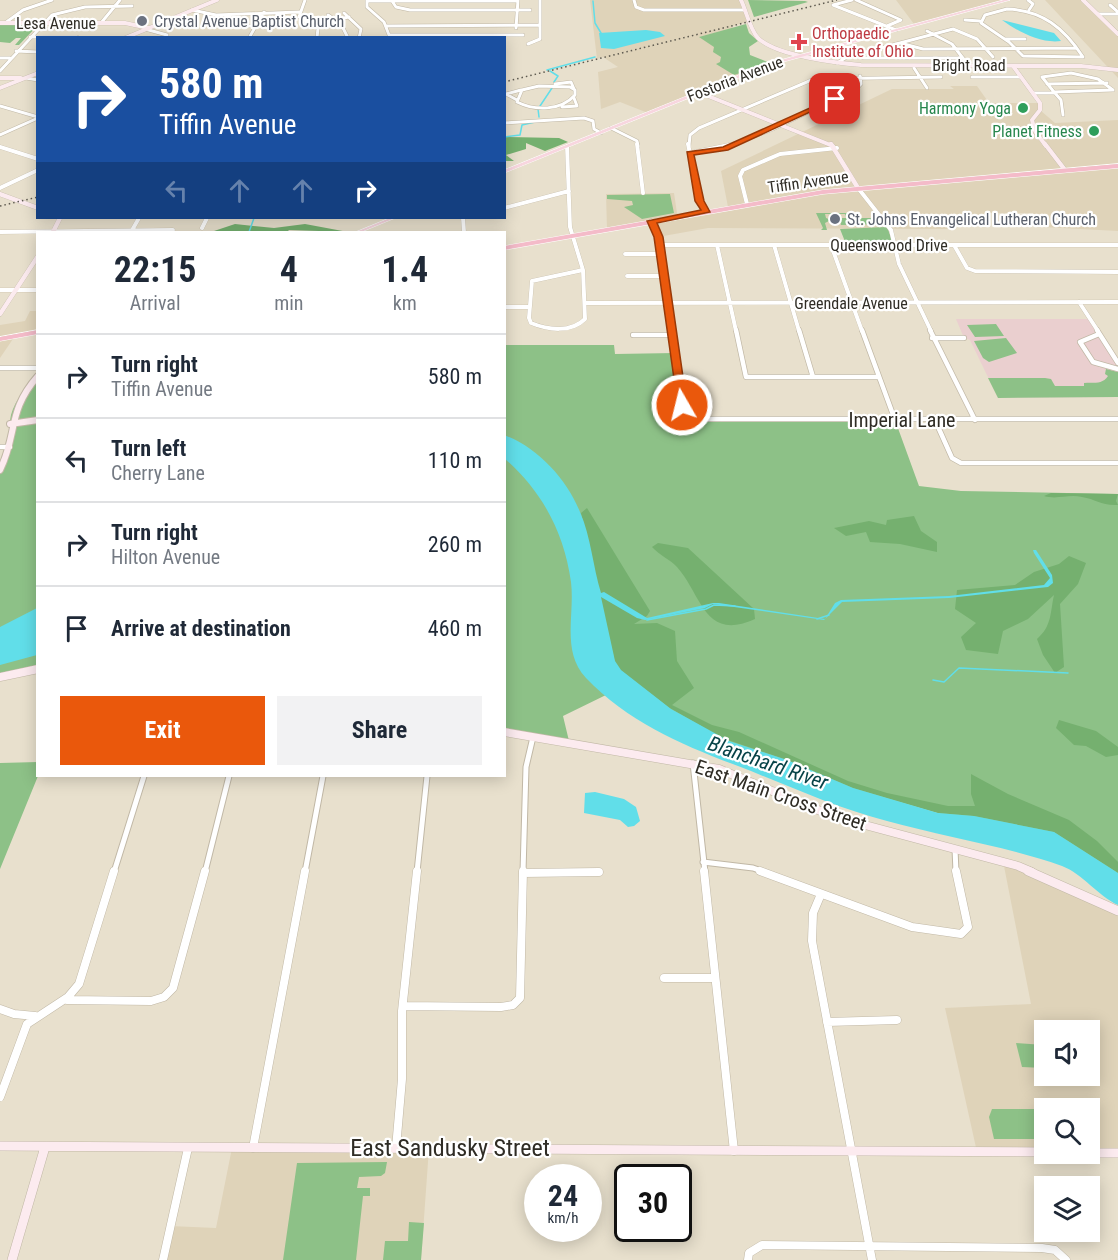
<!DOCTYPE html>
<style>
:root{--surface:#fff;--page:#f2f2f3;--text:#1f2937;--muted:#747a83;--line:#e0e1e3;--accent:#ea580c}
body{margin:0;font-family:"Roboto Condensed",sans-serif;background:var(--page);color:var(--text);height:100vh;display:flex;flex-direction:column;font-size:22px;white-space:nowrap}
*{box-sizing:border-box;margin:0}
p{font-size:20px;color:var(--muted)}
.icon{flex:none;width:33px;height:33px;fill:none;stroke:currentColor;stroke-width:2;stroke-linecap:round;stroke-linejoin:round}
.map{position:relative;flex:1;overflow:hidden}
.side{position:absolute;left:36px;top:231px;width:470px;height:546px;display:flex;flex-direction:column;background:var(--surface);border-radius:0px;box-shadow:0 3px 15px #0003}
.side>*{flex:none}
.guide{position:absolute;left:36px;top:36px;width:470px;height:183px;border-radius:0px;box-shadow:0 3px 15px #0003;background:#1a4fa0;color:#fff;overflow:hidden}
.tools{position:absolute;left:1034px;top:1020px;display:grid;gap:12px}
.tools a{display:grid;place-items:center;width:66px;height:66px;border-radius:0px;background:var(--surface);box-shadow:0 3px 15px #0003;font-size:30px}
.speed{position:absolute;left:524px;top:1164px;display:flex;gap:12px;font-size:30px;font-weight:700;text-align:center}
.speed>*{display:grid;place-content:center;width:78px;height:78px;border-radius:50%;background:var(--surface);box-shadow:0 3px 15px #0003;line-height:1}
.speed small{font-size:15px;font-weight:400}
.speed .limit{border:3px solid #111;border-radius:9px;background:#fff;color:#111}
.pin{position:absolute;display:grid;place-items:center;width:51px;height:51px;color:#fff;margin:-26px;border-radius:12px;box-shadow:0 3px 9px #0006}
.me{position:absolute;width:66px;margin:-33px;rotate:352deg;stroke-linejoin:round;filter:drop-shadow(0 0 4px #0008)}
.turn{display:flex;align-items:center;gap:21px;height:126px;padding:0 24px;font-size:27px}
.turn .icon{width:78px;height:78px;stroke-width:2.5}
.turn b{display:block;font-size:42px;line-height:51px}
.lanes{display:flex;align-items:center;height:57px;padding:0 24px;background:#0003;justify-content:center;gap:30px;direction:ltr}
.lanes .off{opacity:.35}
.eta{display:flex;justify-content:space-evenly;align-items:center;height:102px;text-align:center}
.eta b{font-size:36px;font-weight:700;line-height:42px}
.button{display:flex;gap:12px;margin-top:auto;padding:12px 24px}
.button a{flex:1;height:69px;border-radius:0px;background:var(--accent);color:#fff;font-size:24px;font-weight:700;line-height:69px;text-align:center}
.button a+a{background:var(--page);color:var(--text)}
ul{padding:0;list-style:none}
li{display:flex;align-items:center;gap:18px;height:84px;padding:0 24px;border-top:2px solid var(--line)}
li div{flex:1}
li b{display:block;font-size:22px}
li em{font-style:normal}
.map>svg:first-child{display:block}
</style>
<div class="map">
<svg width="1118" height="1260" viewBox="0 0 1118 1260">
<rect width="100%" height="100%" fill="#e8e0cd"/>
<path fill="#dfd3b9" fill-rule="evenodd" d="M590 0H741L750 21 732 26 745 69 751 71 648 113 620 102 601 109 598 72 618 67 603 57 597 59Z
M896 0H1006L914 24Z
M1045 0H1083L1118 34V78Z
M950 86H977L989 103H1040V110L1055 123 1118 120V231L1042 227 1033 213H984L986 221 952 222 954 229 708 228 658 237 657 229 651 221 607 229 606 194 674 193 677 213 681 216 728 207 721 171 892 89H954Z
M30 311H37V332L15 336 0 358V325L25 321Z
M1003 861 1118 911V1153H1089V1108H1044V1152H977L945 1008 1031 1004ZM1044 1030H1089V1076H1044Z
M232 1148H429L421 1260H163L170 1226 216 1228Z"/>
<path fill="#eacfcf" d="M956 319H1090L1118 363V397L998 398 970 340 964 338Z"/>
<path fill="#8dc187" d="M748 0 805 1 808 2 754 17Z
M0 24H39L19 45H15L21 38H16L10 43 0 42Z
M746 24 749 33 758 41 749 47 750 55 770 63 734 75 716 64 720 62 721 57 713 52 714 47 699 37Z
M670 194 674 213 642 219 624 207 633 205 632 201 607 199V195Z
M816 213H849L852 218H879L883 224 841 225 839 218H846L845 214H825L826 218 831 220 825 223 827 230H821L823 228Z
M887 227 893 242 891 243 846 244 840 229Z
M996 324 1004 336 975 337 967 325Z
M1006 338 1017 353 989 362 983 358 974 341Z
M504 345H614L615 354 675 353 684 417 895 420 919 486 961 491 1118 494V886L1053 846 727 753 608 694 563 716 569 741 504 730Z
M1106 369 1118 372V397L998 398 988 378H1045L1051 379 1055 386H1084V383C1094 382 1102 385 1108 376L1105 374Z
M37 376V666L0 674V470C11 452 7 435 11 415 15 400 27 386 37 376Z
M38 762V776L0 869V763Z
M1016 1043 1044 1045V1068L1022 1067Z
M992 1109H1044V1139H994L989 1117Z
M387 1162 385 1173 381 1176 359 1177 357 1188H370V1196H363L356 1260H283L297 1163Z
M409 1222 424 1223 421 1260H383L385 1241H408Z"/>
<path fill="#75b06f" d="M504 137 559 138 568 142 545 151 526 143V149L506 155 514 161H504Z
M235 224 274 228 305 224 348 232 289 230 287 232H211Z
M1051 493 1118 494 1116 501 1118 505C1101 506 1096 499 1082 497 1068 494 1057 500 1044 496Z
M587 508 650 611 647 616 634 624 657 623 675 631 677 661 694 688 672 705 712 725 739 732 848 781 887 793 948 806H975L971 794V774L1008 794 1069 820 1097 841 1118 862V873L1054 832 974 816 938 813 853 788 787 760 722 738 668 707 616 667 581 513Z
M914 516 921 531 937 542V552L900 544 870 542 866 532 846 536 834 528 869 521 886 525 887 520Z
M658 543 688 548 754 609 755 619C704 642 702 595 677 567 671 560 659 555 652 547Z
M1069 556 1086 563 1078 584 1060 604 1064 667 1055 673 1043 655 1037 639C1052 626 1050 613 1054 595L1028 619 1003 631 998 654 966 650 961 637 976 623 955 609 957 590 1015 585 1034 572 1059 564Z
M1059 720 1096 731 1118 747V755L1106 757 1086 746 1074 745 1056 728Z"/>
<path fill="#61dee9" d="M1002 20 1054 33 1061 41C1041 44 1017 31 1002 20Z
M646 30 660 32 665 36 614 49 601 48 599 33Z
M504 435C537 447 567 479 580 512 591 537 593 567 601 593L604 592 647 618 713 603H719L825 619 835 603 841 600 949 596 1044 585 1050 578 1034 553 1033 550H1036L1052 575 1053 583 1048 587 949 598 842 602 824 620 713 604 705 608 645 620 637 618 601 597 615 661 621 670 671 709 729 741 787 760 853 788 938 813 974 816 1054 832 1118 873V905C1098 896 1083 874 1062 866 1005 846 945 837 887 821 836 808 787 785 738 766 682 745 628 722 586 678 561 651 575 615 571 582 564 532 542 491 504 458Z
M37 608V655L0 665V627Z
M595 792 624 799 636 807 640 821 634 826 628 827 620 820 584 813 585 793Z"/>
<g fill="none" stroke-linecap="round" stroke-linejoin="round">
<path stroke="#61dee9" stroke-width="1.5" d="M593 1 595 23 601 33
M547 70 595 57
M550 71 558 76 554 82
M540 106 552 88
M538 109 539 117
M504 137 520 135 522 125 535 122
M249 232 254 218
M817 619 829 615
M647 620 706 609 714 605 735 606
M933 680 944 682 959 668 1068 673"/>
<defs>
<path id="street-far4" d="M305 0 299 17 318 28 317 38
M367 0V7L384 22 389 35H523
M634 0 636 7 644 10H745
M852 0 833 5 896 30
M856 0 901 20 887 26
M1028 0 1033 4 1029 10
M367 1H518
M392 1 396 7 410 10H530
M1110 5 1118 12
M1007 9C1042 10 1064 28 1083 57L1023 56 1009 42 981 23 985 15Z
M192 10 216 15 299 12
M344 13 361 29 359 38
M1098 14H1118
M328 15 341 24 348 38
M965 20 980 21
M5 23 23 10 52 0
M101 23 120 0
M312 24 349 17
M231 26H256
M386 26 540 25
M516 28 518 0
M145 29 167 35
M927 31 952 44 969 66
M30 37H77
M249 38 264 12
M1006 39H1025
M900 43 923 49 1076 48
M528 44 540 39V0
M16 51 38 52
M848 53 864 58H963
M0 58H10
M837 63 847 57 953 29 977 39 993 57
M914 68 927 88
M0 71 52 15 85 7 132 6
M1071 73 1098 79 1113 90 1054 92 1042 77Z
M972 77H1021
M26 78 38 80
M555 84 571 82 574 89
M1047 84 1107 83
M539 86 570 87 575 90V95C561 111 535 111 517 102L522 90Z
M1054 92 1061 100 1063 115
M1033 93H1055
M517 100 506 94 521 90
M0 106 38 117
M562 107 577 106 574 98
M504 123 584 118 593 121 594 129 601 133
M611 128 637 141 638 146
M0 135 38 118
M689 146 690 135 699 128 814 79 941 77
M729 146 773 129 855 90 861 84 860 76"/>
<path id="street-far3" d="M637 144 643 193
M688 144 700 201 706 212
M567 146 570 227 583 270
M0 147 38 159
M690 153 734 144
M0 188 38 170
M858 188 891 230 899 264 931 331
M747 204 740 176 743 170 780 154 837 148
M504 208 569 191
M463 218 464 232
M651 221 657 229 671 331
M202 228 207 218
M0 232 173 230
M131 232 139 218
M659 245H1118
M717 245 736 331
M774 245 799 331
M831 245 862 331
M954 245 967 268 975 271 1118 272
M625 254H661
M583 270 585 319C571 333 548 330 531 323L529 318 532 281Z
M627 276H664
M0 290H38
M1079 302 1098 331
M585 303 1118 302
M504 307H529"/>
<path id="street-far2" d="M671 330 682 409 687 419H1118
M736 330 746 377H879
M799 330 813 377
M862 330 895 420
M930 330 975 420
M1097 330 1118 363
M1099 334 1080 342 1093 362 1118 369
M633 335H672
M932 338H964
M0 368H38
M935 420 952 458 961 463H1118
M0 447H10"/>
<path id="street-far1" d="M693 763 705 872
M955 849 956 872
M703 862 753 868 764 872
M114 872 144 776
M205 872 229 776
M305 872 323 776
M417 872 427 776
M523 872 526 767 533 737
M593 872H599"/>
<path id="street" d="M704 871 734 1151
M760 871 912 927 961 934 968 927 956 871
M523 873 599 872
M821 894 813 913 812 941 872 1260
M664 978H715
M67 1000 151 1001 164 997 173 988 205 871
M403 1006 501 1007 513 1005 520 998 523 871
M0 1009 14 1014 35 1016
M827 1022 897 1020
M0 1097 27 1024 68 997 79 984 114 871
M253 1148 305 871
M396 1148 402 1079V1011L417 871
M163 1260 188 1148
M748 1260 749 1253 762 1245 1042 1248 1055 1250 1066 1260"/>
<path id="secondary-far4" d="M741 0C746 10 750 30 758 38 776 56 837 63 861 65L1081 66 1118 70
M1083 0 1118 34
M0 23H125L148 28
M125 38 217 0
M1013 66 1040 103V110L1032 120 1035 131 1046 146
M0 78H21
M0 88 38 73
M698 92 833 146"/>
<path id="secondary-far3" d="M831 144 858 188
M1045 144 1065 170
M0 194 38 208
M53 232 60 218
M0 314 38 256"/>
<path id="secondary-far2" d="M10 424 38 420
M0 470C18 433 7 411 38 376"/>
<path id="secondary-far1" d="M0 677 38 669
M504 732 719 769 835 817 1018 866 1032 872"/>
<path id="secondary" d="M1028 871 1118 911
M0 1146 1044 1152
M1089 1153H1118
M12 1260 45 1147"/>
<path id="primary" d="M1004 0H1010L768 66 504 173V170L766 64Z
M390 218H395L361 232H356Z"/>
<path id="highway" d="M1118 164V168L823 194 504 250V246L823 190Z
M38 330V334L0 341V337Z"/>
</defs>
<use href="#street-far4" stroke="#c1b8a6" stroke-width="4"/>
<use href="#street-far3" stroke="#c1b8a6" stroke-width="4.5"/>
<use href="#street-far2" stroke="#c1b8a6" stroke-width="6"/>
<use href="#street-far1" stroke="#c1b8a6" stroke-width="7"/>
<use href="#street" stroke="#c1b8a6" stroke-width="9"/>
<use href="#secondary-far4" stroke="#c1b8a6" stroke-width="4.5"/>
<use href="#secondary-far3" stroke="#c1b8a6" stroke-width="5"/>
<use href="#secondary-far2" stroke="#c1b8a6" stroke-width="8"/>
<use href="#secondary-far1" stroke="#c1b8a6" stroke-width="9"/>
<use href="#secondary" stroke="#c1b8a6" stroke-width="10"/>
<use href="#primary" stroke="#fff" stroke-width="1"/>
<use href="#highway" stroke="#fff" stroke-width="1"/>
<use href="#street-far4" stroke="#fff" stroke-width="3"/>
<use href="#street-far3" stroke="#fff" stroke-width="4"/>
<use href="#street-far2" stroke="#fff" stroke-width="4.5"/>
<use href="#street-far1" stroke="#fff" stroke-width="5"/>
<use href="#street" stroke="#fff" stroke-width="8"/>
<use href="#secondary-far4" stroke="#fcebef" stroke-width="4"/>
<use href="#secondary-far3" stroke="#fcebef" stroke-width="4.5"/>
<use href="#secondary-far2" stroke="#fcebef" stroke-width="6"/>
<use href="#secondary-far1" stroke="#fcebef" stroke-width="8"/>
<use href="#secondary" stroke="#fcebef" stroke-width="9"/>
<use href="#primary" fill="#f8d6df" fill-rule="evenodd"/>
<use href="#highway" fill="#f4bbc9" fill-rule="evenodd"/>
<path stroke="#5d594f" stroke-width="1.5" stroke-dasharray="1.5 3" stroke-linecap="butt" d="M504 82 837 0
M0 206 38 197"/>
</g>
<path fill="#ea580c" stroke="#983908" stroke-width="1.5" d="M832 98 838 99 728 150 694 155 704 201 710 212 657 223 663 237 687 405 678 407 654 237 647 221 701 210 695 201 687 152 723 147Z"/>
<g fill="#6b7280" stroke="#fff" stroke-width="2">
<circle cx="142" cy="21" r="6"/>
<circle cx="835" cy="219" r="6"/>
</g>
<path fill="#e0444e" stroke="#fff" stroke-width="2" d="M796 33h6v6h6v6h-6v6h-6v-6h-6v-6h6z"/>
<g fill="#2e9e5b" stroke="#fff" stroke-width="2">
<circle cx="1023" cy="108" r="6"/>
<circle cx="1094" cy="131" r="6"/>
</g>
<g text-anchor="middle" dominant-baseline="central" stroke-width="4.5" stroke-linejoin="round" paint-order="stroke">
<g font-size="16" fill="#5b616d" stroke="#fff" text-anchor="start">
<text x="154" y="21">Crystal Avenue Baptist Church</text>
<text x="847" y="219">St. Johns Envangelical Lutheran Church</text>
</g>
<g font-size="16" fill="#2f2c25" stroke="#fff">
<text x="56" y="23">Lesa Avenue</text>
<text x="969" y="65">Bright Road</text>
<text transform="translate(735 79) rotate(-21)">Fostoria Avenue</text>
<text transform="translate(808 182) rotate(-8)">Tiffin Avenue</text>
<text x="889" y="245">Queenswood Drive</text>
<text x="851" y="303">Greendale Avenue</text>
</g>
<g font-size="16" fill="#be3a42" stroke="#fff" text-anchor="start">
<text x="812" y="33">Orthopaedic<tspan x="812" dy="18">Institute of Ohio</tspan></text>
</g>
<g font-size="16" fill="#27864d" stroke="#fff" text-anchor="end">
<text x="1011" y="108">Harmony Yoga</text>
<text x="1082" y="131">Planet Fitness</text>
</g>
<g font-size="20" fill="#2f2c25" stroke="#fff">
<text x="902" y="420">Imperial Lane</text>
<text transform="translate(781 795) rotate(19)">East Main Cross Street</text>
</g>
<g font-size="21" font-style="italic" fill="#074348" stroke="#fff">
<text transform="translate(768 763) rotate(19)">Blanchard River</text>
</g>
<g font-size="24" fill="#2f2c25" stroke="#fff">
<text x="450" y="1148">East Sandusky Street</text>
</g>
</g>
</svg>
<div class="tools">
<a><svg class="icon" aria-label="sound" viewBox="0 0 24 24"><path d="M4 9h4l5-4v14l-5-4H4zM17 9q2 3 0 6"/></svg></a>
<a><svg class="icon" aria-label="search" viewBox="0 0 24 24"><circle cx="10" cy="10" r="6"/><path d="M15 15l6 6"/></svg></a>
<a><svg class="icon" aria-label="layers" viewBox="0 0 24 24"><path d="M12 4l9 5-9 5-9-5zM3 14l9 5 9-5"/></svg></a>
</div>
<div class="speed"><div>24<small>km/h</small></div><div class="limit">30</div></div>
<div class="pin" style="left:835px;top:99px;background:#d93025"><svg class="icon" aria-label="arrive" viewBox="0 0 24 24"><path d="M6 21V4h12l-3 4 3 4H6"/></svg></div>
<svg class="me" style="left:682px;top:405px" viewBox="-20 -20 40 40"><circle r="17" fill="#ea580c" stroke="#fff" stroke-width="3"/><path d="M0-11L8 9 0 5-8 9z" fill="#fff"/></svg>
<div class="guide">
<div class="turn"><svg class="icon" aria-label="right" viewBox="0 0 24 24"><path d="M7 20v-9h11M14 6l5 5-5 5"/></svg><div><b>580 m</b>Tiffin Avenue</div></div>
<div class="lanes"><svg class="icon off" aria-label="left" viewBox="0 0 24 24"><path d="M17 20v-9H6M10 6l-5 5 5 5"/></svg><svg class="icon off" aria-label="ahead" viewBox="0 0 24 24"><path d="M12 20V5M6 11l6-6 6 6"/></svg><svg class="icon off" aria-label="ahead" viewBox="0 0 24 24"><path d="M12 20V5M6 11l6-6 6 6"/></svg><svg class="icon" aria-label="right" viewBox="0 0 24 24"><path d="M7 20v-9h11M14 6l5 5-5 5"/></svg></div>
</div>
<section class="side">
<div class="eta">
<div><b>22:15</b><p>Arrival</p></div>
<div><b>4</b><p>min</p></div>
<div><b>1.4</b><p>km</p></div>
</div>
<ul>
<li><svg class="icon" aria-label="right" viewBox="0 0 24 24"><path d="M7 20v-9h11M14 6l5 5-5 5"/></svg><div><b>Turn right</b><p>Tiffin Avenue</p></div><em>580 m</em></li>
<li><svg class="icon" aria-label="left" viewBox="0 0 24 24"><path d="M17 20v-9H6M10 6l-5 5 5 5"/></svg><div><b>Turn left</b><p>Cherry Lane</p></div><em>110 m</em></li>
<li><svg class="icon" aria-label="right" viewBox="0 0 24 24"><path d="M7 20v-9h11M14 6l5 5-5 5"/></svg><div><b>Turn right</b><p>Hilton Avenue</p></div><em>260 m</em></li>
<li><svg class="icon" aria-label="arrive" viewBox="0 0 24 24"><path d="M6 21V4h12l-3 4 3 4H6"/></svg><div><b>Arrive at destination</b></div><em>460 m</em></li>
</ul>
<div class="button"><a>Exit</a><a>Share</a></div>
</section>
</div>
